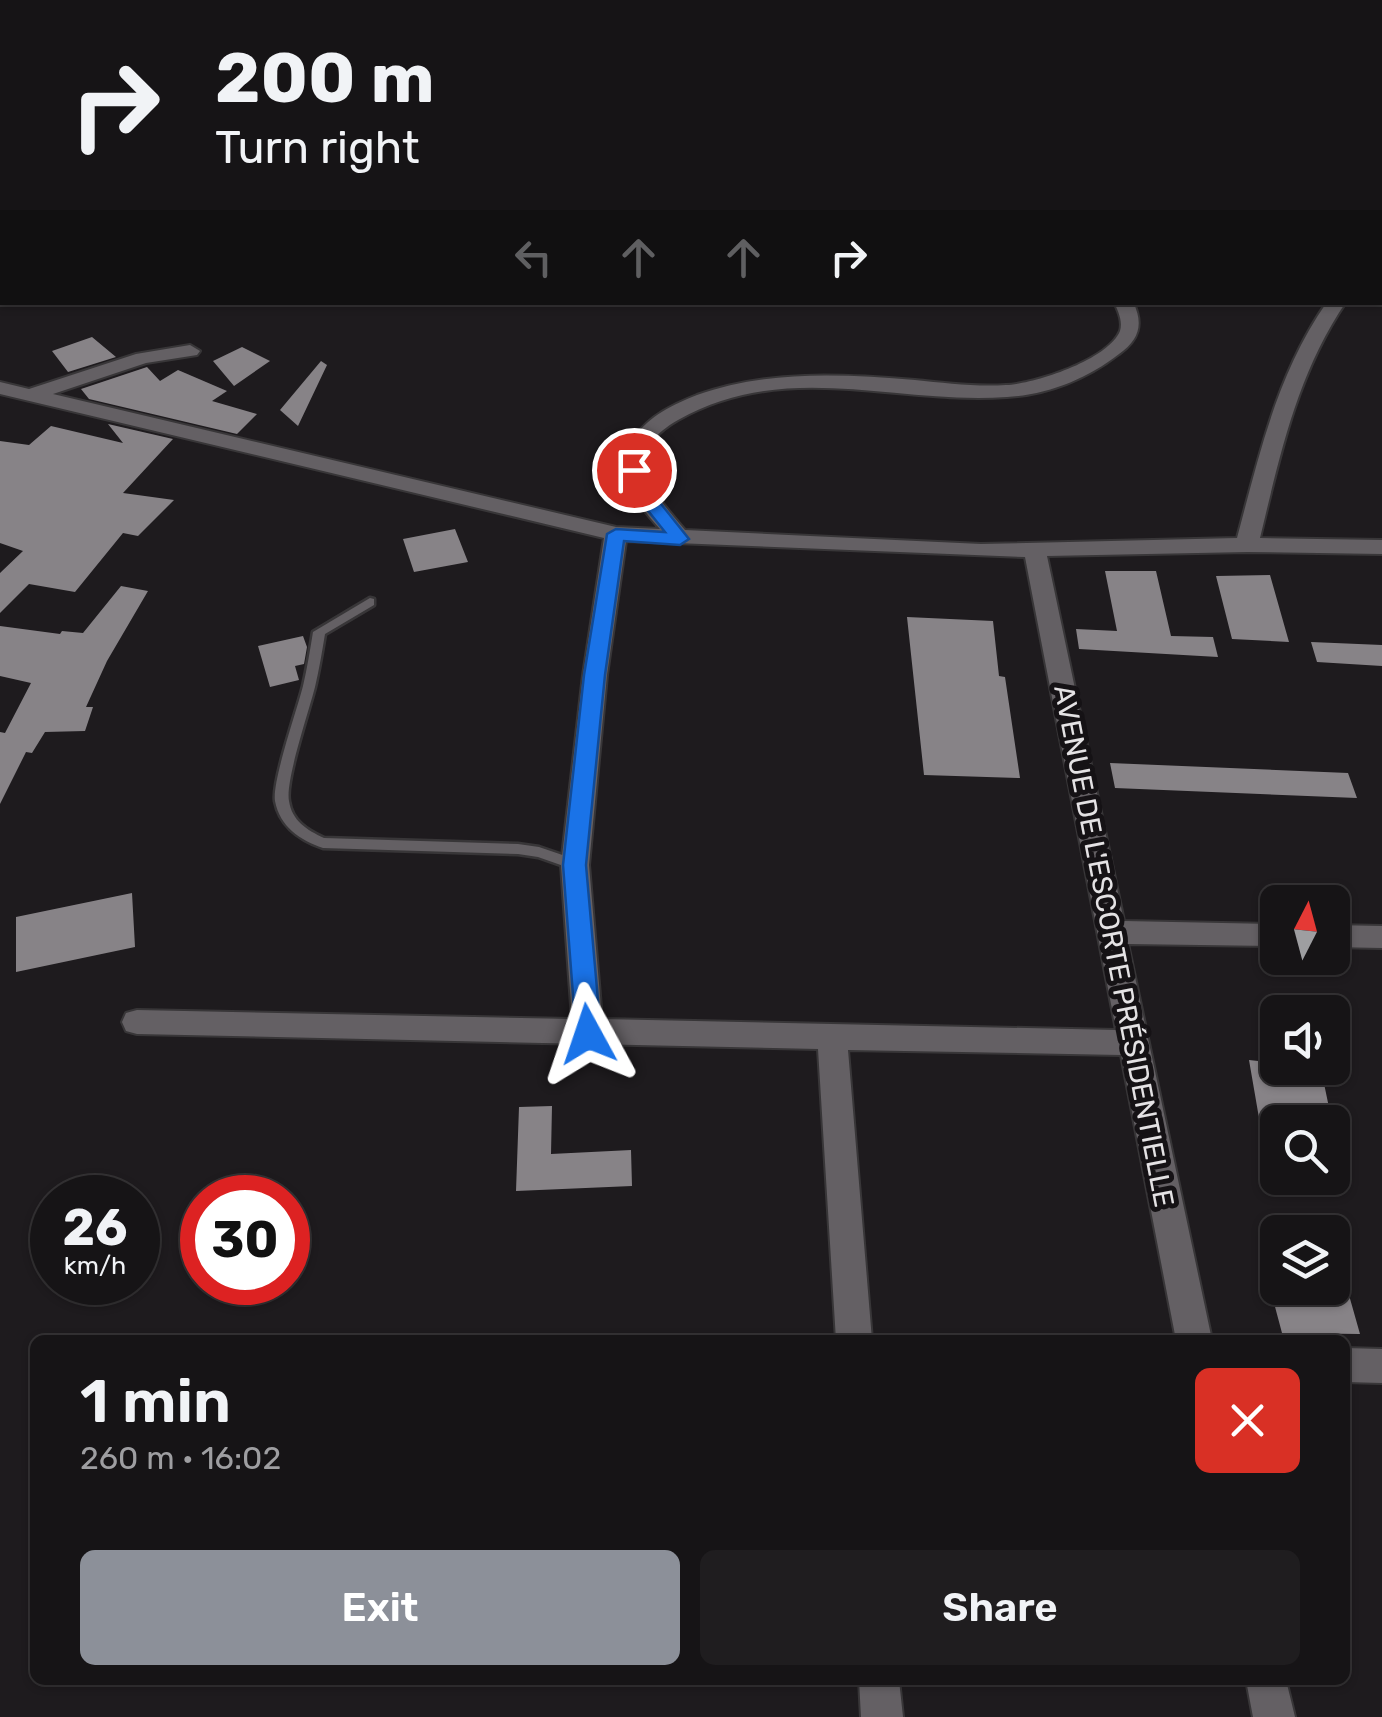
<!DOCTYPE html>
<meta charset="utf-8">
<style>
:root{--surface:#161416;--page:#1f1d1f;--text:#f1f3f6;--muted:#9e9ea1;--line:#353335;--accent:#8c9099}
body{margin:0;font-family:Rubik,sans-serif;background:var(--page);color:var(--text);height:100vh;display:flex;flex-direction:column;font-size:38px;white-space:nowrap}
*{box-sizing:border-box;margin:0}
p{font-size:32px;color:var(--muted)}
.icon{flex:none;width:55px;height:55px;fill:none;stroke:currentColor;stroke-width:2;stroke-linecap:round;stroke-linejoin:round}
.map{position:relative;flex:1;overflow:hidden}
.side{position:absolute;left:30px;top:1335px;width:1320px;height:350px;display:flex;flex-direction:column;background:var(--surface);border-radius:15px;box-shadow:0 2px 8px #0004,0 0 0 2px var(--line)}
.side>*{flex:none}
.hud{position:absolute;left:0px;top:0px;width:1382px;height:305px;box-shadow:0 2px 8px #0004,0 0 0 2px var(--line);background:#161416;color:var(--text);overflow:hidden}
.needle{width:65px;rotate:6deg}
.controls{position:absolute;left:1260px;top:885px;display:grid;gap:20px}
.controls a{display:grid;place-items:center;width:90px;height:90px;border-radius:15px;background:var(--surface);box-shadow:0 2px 8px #0004,0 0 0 2px var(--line);font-size:50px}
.speed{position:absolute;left:30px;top:1175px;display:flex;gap:20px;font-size:50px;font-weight:700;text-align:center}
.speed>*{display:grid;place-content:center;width:130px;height:130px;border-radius:50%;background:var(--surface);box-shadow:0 2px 8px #0004,0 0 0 2px var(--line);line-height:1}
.speed small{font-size:25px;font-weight:400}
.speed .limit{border:15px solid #d22;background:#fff;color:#111}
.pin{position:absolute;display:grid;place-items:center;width:85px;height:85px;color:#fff;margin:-42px;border:5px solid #fff;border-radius:50%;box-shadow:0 2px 10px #0007}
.me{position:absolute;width:110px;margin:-55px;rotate:355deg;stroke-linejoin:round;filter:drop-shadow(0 0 8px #0008)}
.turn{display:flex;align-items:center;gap:35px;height:210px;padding:0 50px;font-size:45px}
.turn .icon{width:130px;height:130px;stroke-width:2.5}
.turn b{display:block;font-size:70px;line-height:85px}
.lanes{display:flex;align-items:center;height:95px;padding:0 50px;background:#0003;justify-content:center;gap:50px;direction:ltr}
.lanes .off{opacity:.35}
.round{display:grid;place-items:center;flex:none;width:105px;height:105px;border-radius:15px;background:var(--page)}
.summary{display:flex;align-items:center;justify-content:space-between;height:170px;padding:0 50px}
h1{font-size:60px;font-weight:600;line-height:75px}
.button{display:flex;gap:20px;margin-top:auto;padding:20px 50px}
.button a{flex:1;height:115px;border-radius:15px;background:var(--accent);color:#fff;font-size:40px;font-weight:600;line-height:115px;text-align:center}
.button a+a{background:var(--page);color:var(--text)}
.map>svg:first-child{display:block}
</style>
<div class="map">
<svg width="1382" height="1717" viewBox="0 0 1382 1717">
<rect width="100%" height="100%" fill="#1e1b1e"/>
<path fill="#183949" d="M0 0 153 1 1119 0 2 2V111Z"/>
<path fill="#878387" d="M92 337 116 357 68 372 52 351Z
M242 347 270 361 234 386 213 361Z
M321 361 327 365 298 426 280 410Z
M147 367 160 381 178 370 227 391 212 401 257 414 237 434 89 399 81 389Z
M108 424 173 439 123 493 174 500 138 536 123 533 75 592 29 584 0 613V573L23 551 0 543V441L29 445 51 426 123 443Z
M455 529 468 562 414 572 403 539Z
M1105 571H1156L1171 636 1213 637 1218 657 1079 649 1076 629 1117 631Z
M1270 575 1289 642 1232 639 1216 576Z
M121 586 148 591 107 661 86 707H93L85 731 45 732 32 753 26 752 0 804V732L5 733 31 683 0 676V626L60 634 62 631 83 633Z
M907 617 993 621 999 676 1005 677 1020 778 924 775Z
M303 636 307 647 304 664 295 666 299 680 270 687 258 646Z
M1311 642 1382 645V666L1317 662Z
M1110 763 1348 773 1357 798 1115 788Z
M132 893 135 947 16 972V917Z
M1249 1060 1278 1063V1068L1321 1069 1332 1122 1259 1118Z
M552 1106 551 1154 631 1150 632 1186 516 1191 519 1107Z
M1270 1288H1347L1360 1334 1282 1333Z"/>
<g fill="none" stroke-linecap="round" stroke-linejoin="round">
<defs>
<path id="service" d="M370 598 374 599V605L325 634C322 652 319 670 315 687 309 711 285 781 289 801 292 821 307 830 324 838L518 844 539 847 580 861 582 865 580 869 575 870 538 857 518 854 323 848C300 840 280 827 275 801 272 781 297 710 303 686 307 669 310 650 313 632Z"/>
<path id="minor" d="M0 247H2V257H0Z
M1114 302H1133C1144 324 1139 340 1119 354 1087 379 1047 395 1007 397 893 405 786 359 678 420 618 454 653 493 685 530L981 544 1237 538C1259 456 1277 373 1327 302H1346C1297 374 1280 455 1260 538L1382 540V554L1247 552 1047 556 1124 921 1278 924V946L1128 944 1212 1340H1176L1121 1055 848 1050 872 1340H836L818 1049 137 1034 126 1031 122 1022 126 1013 137 1010 572 1019 561 865 583 675 604 538 0 394V382L29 389 136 354 190 345 200 351 197 355 146 363 53 394 616 527 660 529C636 502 610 472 635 437 649 416 674 404 697 395 767 370 842 374 915 380 945 383 976 387 1006 385 1034 384 1108 360 1120 331 1123 321 1118 311 1114 302ZM626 541 1025 557 1116 1030 602 1019 589 865 607 675Z
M1332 925 1382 926V948L1332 947Z
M1345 1348 1382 1349V1383L1345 1382Z
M859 1680H899L903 1717H861Z
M1246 1680H1286L1295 1717H1253Z"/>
<path id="secondary" d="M0 179H2V189H0Z"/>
</defs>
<use href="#service" stroke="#383638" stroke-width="5"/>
<use href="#minor" stroke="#383638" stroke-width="4"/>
<use href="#secondary" stroke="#383638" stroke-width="4"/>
<use href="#service" fill="#646064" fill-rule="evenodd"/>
<use href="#minor" fill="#646064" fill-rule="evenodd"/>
<use href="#secondary" fill="#8d696d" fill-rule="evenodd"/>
</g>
<path fill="#1a73e8" stroke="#114b97" stroke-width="2.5" d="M634 464 640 466 654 495 689 539 680 545 624 541 605 675 586 865 601 1034 597 1041 588 1044 579 1041 576 1034 563 865 584 675 607 534 616 529 665 532 637 497 625 470Z"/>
<g text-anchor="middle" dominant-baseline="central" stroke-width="10" stroke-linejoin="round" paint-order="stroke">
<g font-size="28" fill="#e4e2e4" stroke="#151215">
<text transform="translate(1114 946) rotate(79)">AVENUE DE L'ESCORTE PRÉSIDENTIELLE</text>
</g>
</g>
</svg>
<div class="controls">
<a><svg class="needle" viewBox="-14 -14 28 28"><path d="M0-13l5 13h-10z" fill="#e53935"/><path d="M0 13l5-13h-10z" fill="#9e9ea1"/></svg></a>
<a><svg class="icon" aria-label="sound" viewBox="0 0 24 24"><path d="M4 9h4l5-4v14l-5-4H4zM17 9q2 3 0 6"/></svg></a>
<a><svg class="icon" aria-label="search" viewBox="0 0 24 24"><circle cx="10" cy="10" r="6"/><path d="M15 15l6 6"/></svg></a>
<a><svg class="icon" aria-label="layers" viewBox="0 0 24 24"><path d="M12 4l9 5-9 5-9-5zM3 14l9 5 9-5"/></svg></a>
</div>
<div class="speed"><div>26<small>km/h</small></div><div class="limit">30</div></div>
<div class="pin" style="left:634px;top:470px;background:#d93025"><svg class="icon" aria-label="arrive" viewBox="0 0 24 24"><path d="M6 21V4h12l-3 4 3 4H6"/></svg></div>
<svg class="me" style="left:588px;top:1034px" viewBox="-20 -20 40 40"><path d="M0-17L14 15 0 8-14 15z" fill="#1a73e8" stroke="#fff" stroke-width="4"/></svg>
<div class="hud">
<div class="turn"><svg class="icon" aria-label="right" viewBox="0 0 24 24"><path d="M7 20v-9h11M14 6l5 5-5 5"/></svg><div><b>200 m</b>Turn right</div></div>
<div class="lanes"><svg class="icon off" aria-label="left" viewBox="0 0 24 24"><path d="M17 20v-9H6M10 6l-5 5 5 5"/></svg><svg class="icon off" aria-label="ahead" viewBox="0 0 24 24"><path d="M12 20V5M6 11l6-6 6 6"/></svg><svg class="icon off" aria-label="ahead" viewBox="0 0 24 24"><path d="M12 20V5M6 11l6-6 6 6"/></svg><svg class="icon" aria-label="right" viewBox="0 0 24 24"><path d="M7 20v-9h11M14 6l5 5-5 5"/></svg></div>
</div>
<section class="side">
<div class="summary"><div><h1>1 min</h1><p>260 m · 16:02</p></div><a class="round" style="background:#d93025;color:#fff"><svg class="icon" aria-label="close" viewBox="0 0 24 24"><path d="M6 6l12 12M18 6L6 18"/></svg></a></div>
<div class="button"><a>Exit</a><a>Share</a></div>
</section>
</div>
